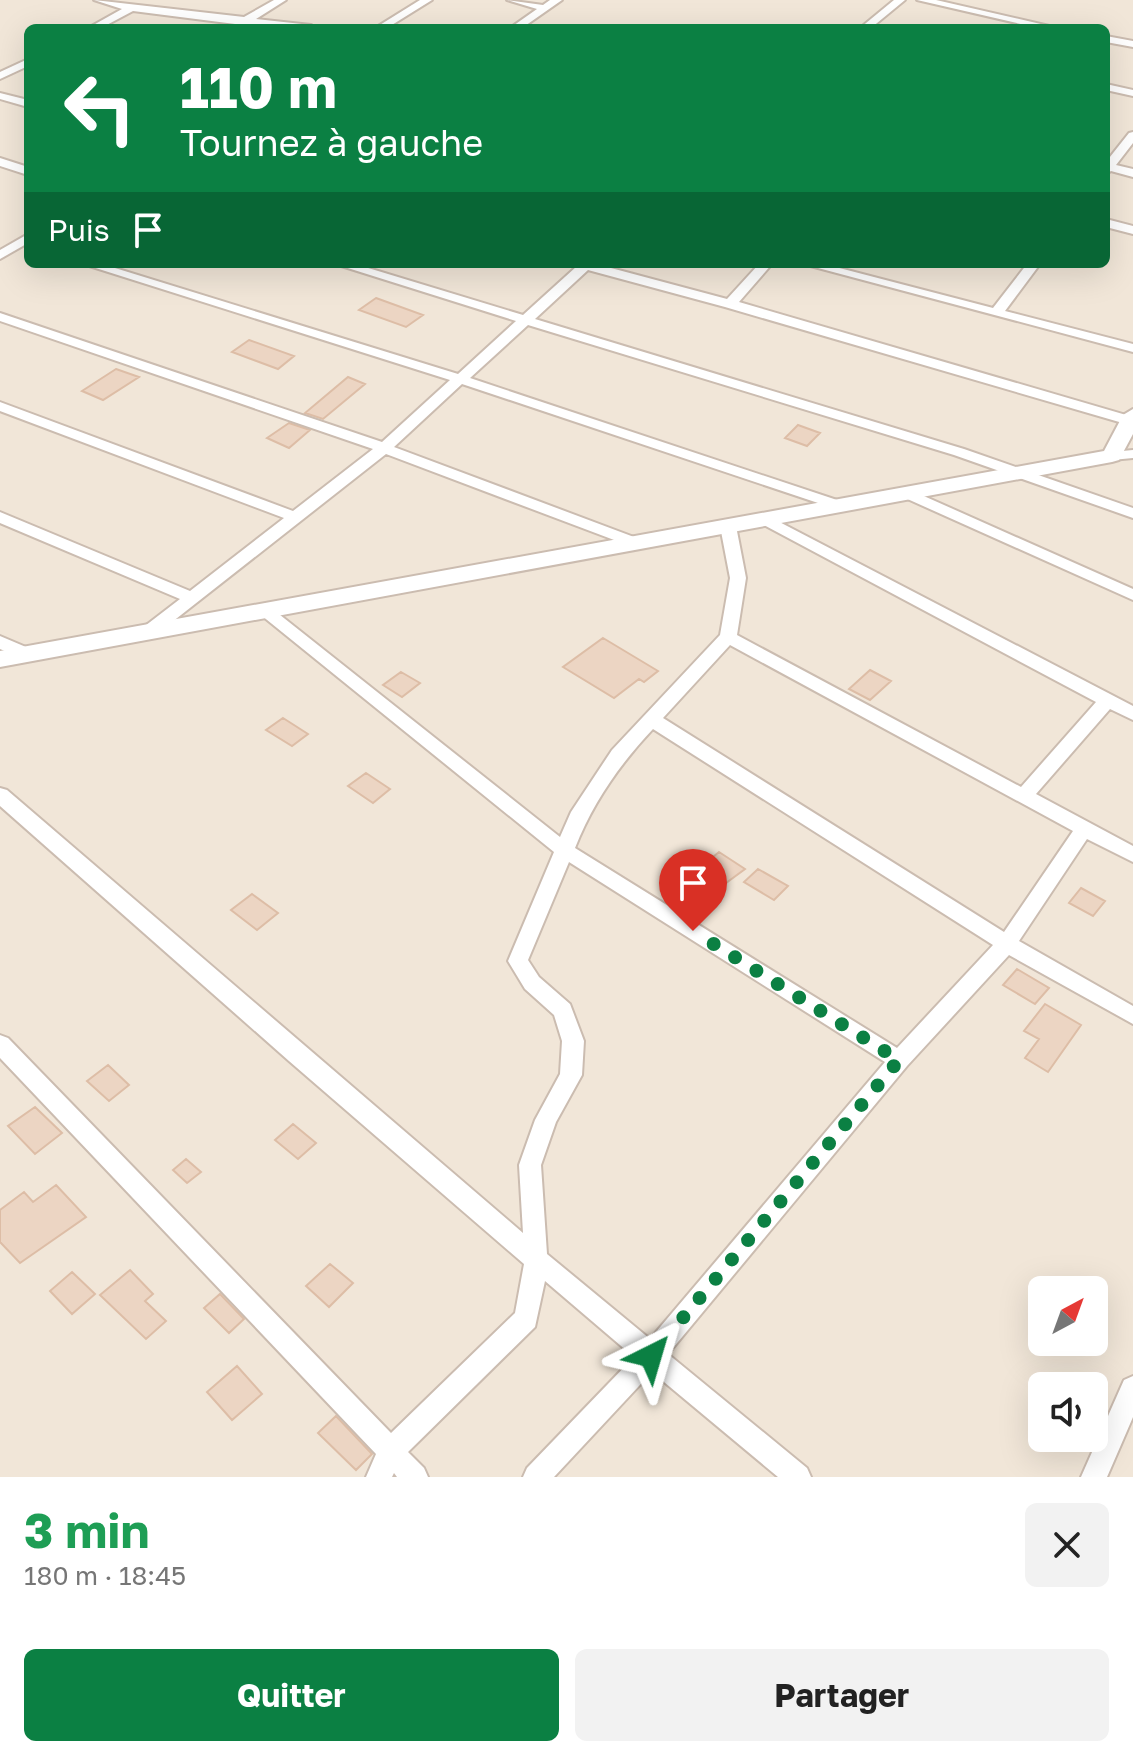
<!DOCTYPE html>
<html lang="fr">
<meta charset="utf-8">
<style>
:root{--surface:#fff;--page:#f2f2f2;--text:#222;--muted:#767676;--accent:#0b8043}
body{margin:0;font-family:"Golos Text",sans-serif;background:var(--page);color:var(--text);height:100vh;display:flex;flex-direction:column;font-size:30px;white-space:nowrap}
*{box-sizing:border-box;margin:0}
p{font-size:26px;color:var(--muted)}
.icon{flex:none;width:44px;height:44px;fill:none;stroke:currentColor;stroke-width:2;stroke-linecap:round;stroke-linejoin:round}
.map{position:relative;height:1477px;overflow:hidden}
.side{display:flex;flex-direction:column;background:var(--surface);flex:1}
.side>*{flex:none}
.hud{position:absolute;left:24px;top:24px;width:1086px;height:244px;border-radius:12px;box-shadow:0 8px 32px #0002;background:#0b8043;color:#fff;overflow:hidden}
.needle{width:52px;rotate:41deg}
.buttons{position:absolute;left:1028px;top:1276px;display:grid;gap:16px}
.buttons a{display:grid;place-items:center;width:80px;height:80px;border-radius:12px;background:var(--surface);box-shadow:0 8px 32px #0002;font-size:40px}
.pin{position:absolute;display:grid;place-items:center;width:68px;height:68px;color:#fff;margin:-82px -34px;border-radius:50% 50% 50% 0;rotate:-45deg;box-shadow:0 0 8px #0007}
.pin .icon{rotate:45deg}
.me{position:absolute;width:88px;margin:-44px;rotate:40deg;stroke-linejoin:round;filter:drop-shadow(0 0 6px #0008)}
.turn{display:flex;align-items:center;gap:28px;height:168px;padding:0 24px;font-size:36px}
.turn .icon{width:104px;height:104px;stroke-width:2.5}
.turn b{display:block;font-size:56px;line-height:68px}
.then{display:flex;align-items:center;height:76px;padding:0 24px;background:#0003;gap:16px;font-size:30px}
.round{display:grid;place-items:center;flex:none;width:84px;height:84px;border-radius:12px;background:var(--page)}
.head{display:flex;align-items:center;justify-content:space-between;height:136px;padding:0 24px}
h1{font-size:48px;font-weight:700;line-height:60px;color:#1e9e55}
.primary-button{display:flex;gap:16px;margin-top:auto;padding:16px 24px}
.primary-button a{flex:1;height:92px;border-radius:12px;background:var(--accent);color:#fff;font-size:32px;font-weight:700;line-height:92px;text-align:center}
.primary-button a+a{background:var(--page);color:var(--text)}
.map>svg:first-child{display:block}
</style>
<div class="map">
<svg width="1133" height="1477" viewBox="0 0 1133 1477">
<rect width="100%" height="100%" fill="#faf4e9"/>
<path fill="#f1e6d8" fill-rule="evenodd" d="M0 0H1133V1477H0ZM28 28H1106V264H28ZM1042 1290H1094V1342H1042ZM1042 1386H1094V1438H1042Z"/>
<path fill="#ecd5c3" stroke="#ddbda6" stroke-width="2" d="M376 298 423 315 406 327 359 310Z
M249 340 294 356 278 369 232 352Z
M116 369 139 377 103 400 82 391Z
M348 377 365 384 323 419 305 413Z
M289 423 310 430 289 448 267 438Z
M798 425 820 433 807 446 785 438Z
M603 638 658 671 644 682 639 679 614 698 563 667Z
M870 670 891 681 870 700 849 689Z
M401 672 420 683 402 697 383 685Z
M283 718 308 734 292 746 266 730Z
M366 773 390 789 373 803 348 786Z
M719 852 745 869 688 911 661 891 691 869 695 872Z
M758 869 788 886 774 900 744 882Z
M1081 888 1105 901 1093 916 1069 903Z
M252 894 278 913 257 930 231 910Z
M1017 969 1049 988 1035 1004 1003 985Z
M1045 1004 1081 1025 1048 1072 1025 1058 1039 1039 1024 1031Z
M108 1065 129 1085 109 1101 87 1081Z
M35 1107 62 1133 35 1154 8 1126Z
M293 1124 316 1143 298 1159 275 1140Z
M186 1159 201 1172 187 1183 173 1170Z
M56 1185 86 1217 20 1263 0 1242V1210L24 1192 33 1202Z
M330 1264 353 1283 329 1307 306 1286Z
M130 1270 153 1294 145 1301 166 1321 146 1339 100 1295Z
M72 1272 95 1294 72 1314 50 1291Z
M220 1294 244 1319 229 1333 204 1308Z
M237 1366 262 1394 232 1420 207 1392Z
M336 1416 372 1454 356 1470 318 1433Z"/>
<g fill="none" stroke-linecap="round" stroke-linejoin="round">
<defs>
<path id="minor" d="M94 0 244 17 274 0H286L256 19 311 25 316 28 243 25 133 11 101 28H88L122 9Z
M420 0H432L387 28H375Z
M507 0 543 5 550 0H562L522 28H510L537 9Z
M894 0H905L871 28H860Z
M917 0H936L1058 28H1038Z
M1106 36 1133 41V47L1106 42Z
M28 59V66L0 79V72Z
M1106 84 1133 90V96L1106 90Z
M0 93 28 100V107L0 99Z
M1133 132V143L1116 165 1133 169V177L1111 171 1106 174V162L1129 133Z
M0 158 28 167V175L0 166Z
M1106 219 1133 226V234L1106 227Z
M28 234V243L0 259V250Z
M83 264H102L458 374 516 321 335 264H355L523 315 576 267 575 264H596L727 299 759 264H772L739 302 1133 417V426L725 307 588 270 535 319 964 449 1133 508V518L954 455 528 325 470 378 843 502 846 505 838 510 833 508 462 384 394 447 642 540 644 543 642 546H630L386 454 153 637H141L139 633 141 629 180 599 0 523V512L190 591 284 518 0 411V402L293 511 373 449 0 321V313L382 442 450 380Z
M803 264H824L993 308 1027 264H1040L1005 311 1133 344V352Z
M1133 450V458L1112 460 1105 456 1112 452Z
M908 489 1133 589V600L903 497 900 494Z
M766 515 1133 706V720L1110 709 1036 794 1133 846V862L1087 839 1019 941 1133 1006V1024L1009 955 907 1066 668 1354 807 1468 811 1477H778L652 1372 554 1477H523L527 1468 634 1357 545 1281 535 1327 408 1452 424 1468 428 1477H397L394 1473 392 1477H366L376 1454 0 1058V1035L8 1038 391 1433 515 1313 524 1264 289 1061 0 806V788L7 790 523 1233 519 1165 535 1120 560 1074 562 1041 554 1015 525 989 508 961 554 852 256 611 264 606 270 607 560 837 571 812 612 750 720 635 730 578 720 526 728 521 736 526 746 578 737 635 1021 787 1096 702 760 523 758 520 760 517ZM730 645 1073 831 1004 932 663 718ZM653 729 993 945 897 1048 575 848C593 802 620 764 653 729ZM569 862 885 1062 650 1339 547 1254 541 1165 556 1122 582 1075 584 1041 570 1004 539 977 528 960Z
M0 636 33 650 36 654 27 660 0 649Z
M1133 1376V1417L1107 1477H1081L1124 1380Z"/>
<path id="tertiary" d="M1133 409V434L1119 460 1112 462 0 667V651L1104 451 1123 415Z"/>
</defs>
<use href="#minor" stroke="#cbbcb0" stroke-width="4"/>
<use href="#tertiary" stroke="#cbbcb0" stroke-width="4"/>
<use href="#minor" fill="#fff" fill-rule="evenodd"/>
<use href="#tertiary" fill="#fff" fill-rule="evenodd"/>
</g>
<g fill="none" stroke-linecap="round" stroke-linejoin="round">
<path stroke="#0b8043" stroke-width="14" stroke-dasharray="0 25.2" d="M651 1356 899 1060 693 931"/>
</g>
</svg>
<div class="buttons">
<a><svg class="needle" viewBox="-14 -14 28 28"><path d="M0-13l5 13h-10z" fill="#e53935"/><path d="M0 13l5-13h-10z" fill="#767676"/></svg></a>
<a><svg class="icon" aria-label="sound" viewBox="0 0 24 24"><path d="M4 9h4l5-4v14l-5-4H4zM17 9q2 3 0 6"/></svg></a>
</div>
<div class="pin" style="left:693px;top:931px;background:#d93025"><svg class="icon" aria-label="arrive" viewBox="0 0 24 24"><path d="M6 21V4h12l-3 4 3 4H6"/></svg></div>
<svg class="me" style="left:651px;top:1356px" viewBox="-20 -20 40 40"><path d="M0-17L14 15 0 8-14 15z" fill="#0b8043" stroke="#fff" stroke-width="4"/></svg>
<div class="hud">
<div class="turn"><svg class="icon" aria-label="left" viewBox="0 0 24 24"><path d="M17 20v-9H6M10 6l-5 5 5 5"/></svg><div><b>110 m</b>Tournez à gauche</div></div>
<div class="then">Puis<svg class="icon" aria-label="arrive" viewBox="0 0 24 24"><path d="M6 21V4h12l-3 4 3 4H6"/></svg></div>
</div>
</div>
<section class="side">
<div class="head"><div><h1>3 min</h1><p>180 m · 18:45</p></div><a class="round"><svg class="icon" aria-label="close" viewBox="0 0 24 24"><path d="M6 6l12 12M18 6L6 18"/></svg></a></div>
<div class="primary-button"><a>Quitter</a><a>Partager</a></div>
</section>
